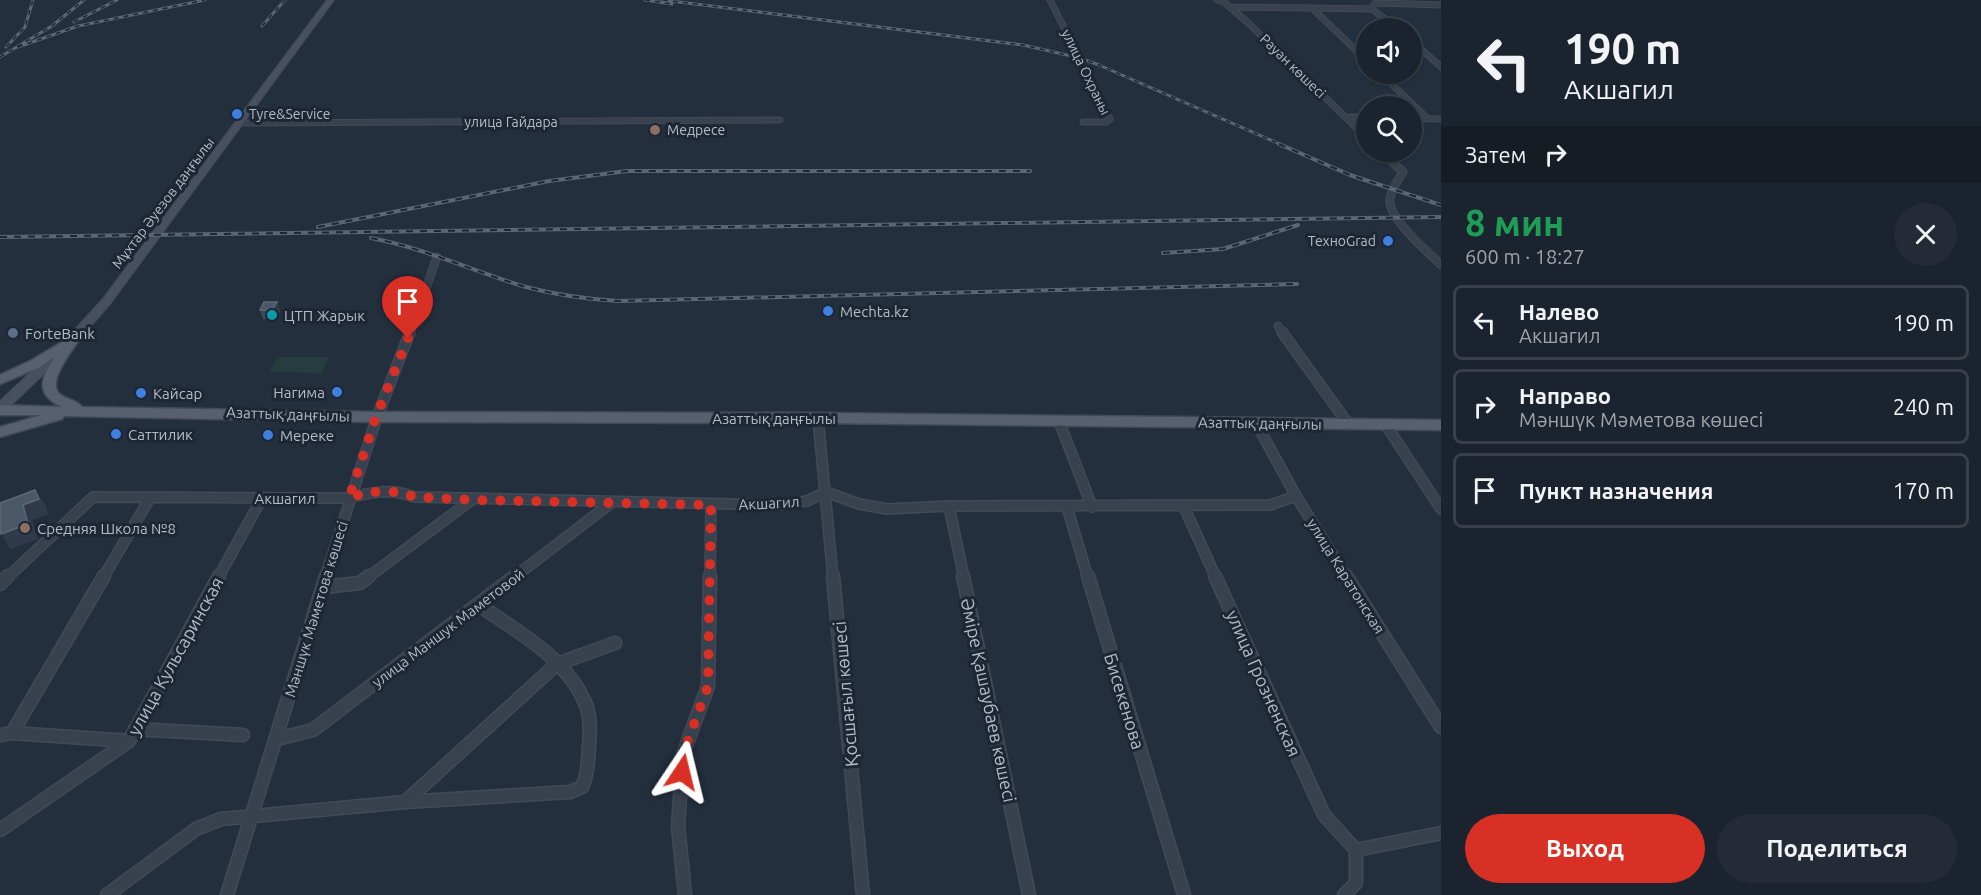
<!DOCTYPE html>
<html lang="ru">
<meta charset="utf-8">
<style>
:root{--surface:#1b232e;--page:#242b36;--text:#f1f3f6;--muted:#a0a4aa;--line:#39404a;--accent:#d93025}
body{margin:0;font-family:Ubuntu,sans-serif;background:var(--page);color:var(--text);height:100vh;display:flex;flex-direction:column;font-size:22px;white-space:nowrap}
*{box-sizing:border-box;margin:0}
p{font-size:20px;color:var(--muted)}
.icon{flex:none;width:33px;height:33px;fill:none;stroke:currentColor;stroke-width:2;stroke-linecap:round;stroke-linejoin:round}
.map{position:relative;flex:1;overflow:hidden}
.sheet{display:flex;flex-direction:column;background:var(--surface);width:540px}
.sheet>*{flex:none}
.banner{background:#1b232e;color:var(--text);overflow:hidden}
.buttons{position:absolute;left:1356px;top:18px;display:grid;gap:12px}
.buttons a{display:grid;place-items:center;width:66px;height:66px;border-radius:50%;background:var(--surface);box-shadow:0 2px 4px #0004,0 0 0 2px var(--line);font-size:30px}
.pin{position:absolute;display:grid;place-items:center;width:51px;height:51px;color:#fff;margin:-62px -26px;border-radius:50% 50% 50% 0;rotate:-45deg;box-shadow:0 0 6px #0007}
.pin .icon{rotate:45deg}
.me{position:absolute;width:66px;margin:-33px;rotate:10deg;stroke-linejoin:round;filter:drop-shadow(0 0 4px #0008)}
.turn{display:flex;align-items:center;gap:21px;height:126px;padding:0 24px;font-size:27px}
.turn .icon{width:78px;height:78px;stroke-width:2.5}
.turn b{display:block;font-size:42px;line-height:51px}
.then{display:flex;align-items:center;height:57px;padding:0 24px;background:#0003;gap:12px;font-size:22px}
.round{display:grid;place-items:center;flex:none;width:63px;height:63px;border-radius:32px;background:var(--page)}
.summary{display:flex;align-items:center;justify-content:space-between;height:102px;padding:0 24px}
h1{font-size:36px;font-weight:600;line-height:45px;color:#1e9e55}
.action{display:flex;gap:12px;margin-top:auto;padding:12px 24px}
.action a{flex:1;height:69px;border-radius:36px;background:var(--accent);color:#fff;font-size:24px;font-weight:600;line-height:69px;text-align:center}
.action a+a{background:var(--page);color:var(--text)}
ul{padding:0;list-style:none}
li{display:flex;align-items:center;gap:18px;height:75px;margin:0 12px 9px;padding:0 12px;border:3px solid var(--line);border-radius:9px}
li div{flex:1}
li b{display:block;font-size:22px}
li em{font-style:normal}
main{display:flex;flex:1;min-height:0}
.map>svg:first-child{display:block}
</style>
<main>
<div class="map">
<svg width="1441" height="895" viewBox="0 0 1441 895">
<rect width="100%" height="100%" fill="#242f3e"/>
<path fill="#263c3f" d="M278 357H329L322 373 269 372Z"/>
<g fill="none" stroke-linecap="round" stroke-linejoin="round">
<defs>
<path id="minor-far3" d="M1050 0 1110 119 1106 122H1083
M1217 0 1224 2 1246 21 1366 137
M1230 7 1372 9 1397 28
M1312 8 1366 60
M1372 9 1374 4 1380 3 1441 5
M1412 41 1441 67
M1381 74 1427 118
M1346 117H1366
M1412 118 1441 119
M242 123 780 120"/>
<path id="minor-far2" d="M1382 152 1403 172C1398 180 1392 188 1390 198 1386 217 1428 252 1441 265
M1278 326 1283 333
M410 333 437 257"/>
<path id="minor-far1" d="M1282 332 1349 425
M818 418 833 578
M1059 421 1092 507
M1256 423 1296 496 1347 578
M1386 425 1441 509
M949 506 964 578
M1067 507 1088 578
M1184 507 1216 578
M7 578 93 497 349 498C371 492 393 488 414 497L781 505 807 501 826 492 859 504 887 509 949 506 1270 505 1296 496
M103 578 150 498
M218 578 262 498
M325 578 377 417 410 332
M367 578 473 499
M513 578 611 503
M710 578 711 505"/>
<path id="minor" d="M833 576 863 895
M963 576 1029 895
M1088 576 1184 895
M1215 576 1324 815 1356 850
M1346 576 1441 727
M0 584 8 576
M323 587 360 583 369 576
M135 729 243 735
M12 733 104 576
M0 735 12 733 129 741
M277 739 313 730 515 576
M405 802 557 664 615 643
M0 830 129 741 219 576
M107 895 196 829 221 819 405 802 570 792 582 787C588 774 588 761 589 746 590 733 591 717 586 705 567 658 518 632 479 605
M227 895 326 576
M685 895 678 826 683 754 708 686 710 576
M1344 895 1356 883V850L1441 833"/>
<path id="secondary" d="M327 0H334L110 304 76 343 5 411 0 412V401L68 337 102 300Z"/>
<path id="primary" d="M72 336 79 340C71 352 45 384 61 395 68 400 77 400 82 407L377 412 818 413 1441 420V430L818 423 377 422 64 416 62 419 0 437V427L42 415H0V405L62 407C34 394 41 378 55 357L40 367 0 384V375L30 361Z"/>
</defs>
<use href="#minor-far3" stroke="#414a57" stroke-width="7"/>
<use href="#minor-far2" stroke="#414a57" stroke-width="9"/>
<use href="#minor-far1" stroke="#414a57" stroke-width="12"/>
<use href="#minor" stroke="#414a57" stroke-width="15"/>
<use href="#secondary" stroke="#414a57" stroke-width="2"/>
<use href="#primary" stroke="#414a57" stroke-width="3"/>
<use href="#minor-far3" stroke="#38414e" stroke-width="5"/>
<use href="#minor-far2" stroke="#38414e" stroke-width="7"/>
<use href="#minor-far1" stroke="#38414e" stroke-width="9"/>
<use href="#minor" stroke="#38414e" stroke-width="12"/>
<use href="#secondary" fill="#465061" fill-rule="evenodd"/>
<use href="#primary" fill="#56606e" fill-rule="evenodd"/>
<defs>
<path id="rail-far1" d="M645 0 672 4
M663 0 1023 45 1080 58 1099 65 1282 145
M74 22 117 0
M262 26 285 0
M6 47 25 27 33 0
M18 47 78 26 205 0
M0 57 52 26 84 0"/>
<path id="rail" d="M1279 144 1350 175 1441 205
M318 227 549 181 627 171H1030
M0 237 1441 217
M371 238C425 248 474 272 526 287 556 295 586 299 618 301L1297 284
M1163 253 1223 249 1298 225"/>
</defs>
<use href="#rail-far1" stroke="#5a6575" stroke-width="3"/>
<use href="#rail" stroke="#5a6575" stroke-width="4"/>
<use href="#rail-far1" stroke="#1d2633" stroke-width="1.5" stroke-dasharray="5" stroke-linecap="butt"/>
<use href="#rail" stroke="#1d2633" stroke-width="2" stroke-dasharray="7" stroke-linecap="butt"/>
</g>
<path fill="#3f4b5c" d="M277 302 280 311 276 319H263L260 310Z"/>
<path fill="#2f3b4b" d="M277 302 280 311 276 319 272 310Z
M35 490 45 504 48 514 32 520 38 539 11 549 1 534Z"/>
<path fill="#4b5868" stroke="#5c6777" stroke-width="1.5" d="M264 302H277L272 310H260Z
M35 490 39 499 23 505 28 524 1 534 0 530V503Z"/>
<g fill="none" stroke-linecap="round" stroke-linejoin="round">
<path stroke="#d93025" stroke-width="10" stroke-dasharray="0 18" d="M408 338 376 417 349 498 369 492H402L414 497 473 500 711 505 708 686 683 754 682 772"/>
</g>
<g fill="#3f7fe0" stroke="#1d2633" stroke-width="2">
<circle cx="237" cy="114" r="6"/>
<circle cx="1388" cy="241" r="6"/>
<circle cx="828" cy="311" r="6"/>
<circle cx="337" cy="392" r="6"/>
<circle cx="141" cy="393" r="6"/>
<circle cx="116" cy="434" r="6"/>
<circle cx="268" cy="435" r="6"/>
</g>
<g fill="#8d6e63" stroke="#1d2633" stroke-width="2">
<circle cx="655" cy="130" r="6"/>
<circle cx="25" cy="528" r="6"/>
</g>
<circle fill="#0f9aa8" stroke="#1d2633" stroke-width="2" cx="272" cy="315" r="6"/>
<circle fill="#5c6f8a" stroke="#1d2633" stroke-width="2" cx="13" cy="333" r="6"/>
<g text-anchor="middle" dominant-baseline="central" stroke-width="6" stroke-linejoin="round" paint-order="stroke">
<g font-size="14" fill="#b4bcc9" stroke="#1d2633">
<text transform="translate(1293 66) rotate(44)">Рауан көшесі</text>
<text transform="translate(1086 72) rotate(64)">улица Охраны</text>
<text x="511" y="122">улица Гайдара</text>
<text transform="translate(163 203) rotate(-53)">Мұхтар Әуезов даңғылы</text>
</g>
<g font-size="14" fill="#b4bcc9" stroke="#1d2633" text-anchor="start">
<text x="249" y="114">Tyre&amp;Service</text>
<text x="667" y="130">Медресе</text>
<text x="1376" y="241" text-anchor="end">ТехноGrad</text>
</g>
<g font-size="15" fill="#b4bcc9" stroke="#1d2633" text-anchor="start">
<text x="840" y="311">Mechta.kz</text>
<text x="284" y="315">ЦТП Жарык</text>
<text x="25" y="333">ForteBank</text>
<text x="325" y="392" text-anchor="end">Нагима</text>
<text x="153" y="393">Кайсар</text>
<text x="128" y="434">Саттилик</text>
<text x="280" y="435">Мереке</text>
<text x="37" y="528">Средняя Школа №8</text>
</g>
<g font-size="15" fill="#b4bcc9" stroke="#1d2633">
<text transform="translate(288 414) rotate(2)">Азаттық даңғылы</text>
<text x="774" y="418">Азаттық даңғылы</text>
<text transform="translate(1260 423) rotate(1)">Азаттық даңғылы</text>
<text x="285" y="498">Акшагил</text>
<text transform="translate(769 503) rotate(-3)">Акшагил</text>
<text transform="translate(1346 576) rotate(58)">улица Каратонская</text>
<text transform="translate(316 609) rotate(-73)">Мәншүк Мәметова көшесі</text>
<text transform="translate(448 628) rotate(-37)">улица Маншук Маметовой</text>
</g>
<g font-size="18" fill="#b4bcc9" stroke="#1d2633">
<text transform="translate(175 656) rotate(-61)">улица Кульсаринская</text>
<text transform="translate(1264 683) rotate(66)">улица Грозненская</text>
<text transform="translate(845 694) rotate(-95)">Қосшағыл көшесі</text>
<text transform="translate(989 700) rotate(78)">Әміре Қашаубаев көшесі</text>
<text transform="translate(1125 701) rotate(73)">Бисекенова</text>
</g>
</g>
</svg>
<div class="buttons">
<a><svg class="icon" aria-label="sound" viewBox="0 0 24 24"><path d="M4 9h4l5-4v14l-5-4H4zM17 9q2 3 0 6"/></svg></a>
<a><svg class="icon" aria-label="search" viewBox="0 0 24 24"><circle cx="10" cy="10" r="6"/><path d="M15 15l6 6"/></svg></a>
</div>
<div class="pin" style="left:408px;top:338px;background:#d93025"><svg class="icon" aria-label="arrive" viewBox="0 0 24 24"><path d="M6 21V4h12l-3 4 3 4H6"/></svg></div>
<svg class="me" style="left:682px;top:772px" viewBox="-20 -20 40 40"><path d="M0-17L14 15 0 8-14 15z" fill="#d93025" stroke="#fff" stroke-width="4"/></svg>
</div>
<section class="sheet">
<div class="banner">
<div class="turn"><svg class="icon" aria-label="left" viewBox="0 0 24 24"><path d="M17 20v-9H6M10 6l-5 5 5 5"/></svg><div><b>190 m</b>Акшагил</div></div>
<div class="then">Затем<svg class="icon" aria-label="right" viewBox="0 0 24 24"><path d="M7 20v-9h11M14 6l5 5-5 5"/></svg></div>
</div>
<div class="summary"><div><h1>8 мин</h1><p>600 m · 18:27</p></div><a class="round"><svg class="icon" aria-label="close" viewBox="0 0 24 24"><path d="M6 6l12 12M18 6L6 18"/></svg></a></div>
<ul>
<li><svg class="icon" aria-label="left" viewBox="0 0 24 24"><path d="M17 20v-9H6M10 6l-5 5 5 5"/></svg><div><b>Налево</b><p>Акшагил</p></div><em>190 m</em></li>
<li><svg class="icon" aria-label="right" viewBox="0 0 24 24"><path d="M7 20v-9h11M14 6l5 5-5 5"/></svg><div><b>Направо</b><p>Мәншүк Мәметова көшесі</p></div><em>240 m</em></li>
<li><svg class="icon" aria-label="arrive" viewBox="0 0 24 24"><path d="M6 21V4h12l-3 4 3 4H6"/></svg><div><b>Пункт назначения</b></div><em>170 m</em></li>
</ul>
<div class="action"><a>Выход</a><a>Поделиться</a></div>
</section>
</main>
